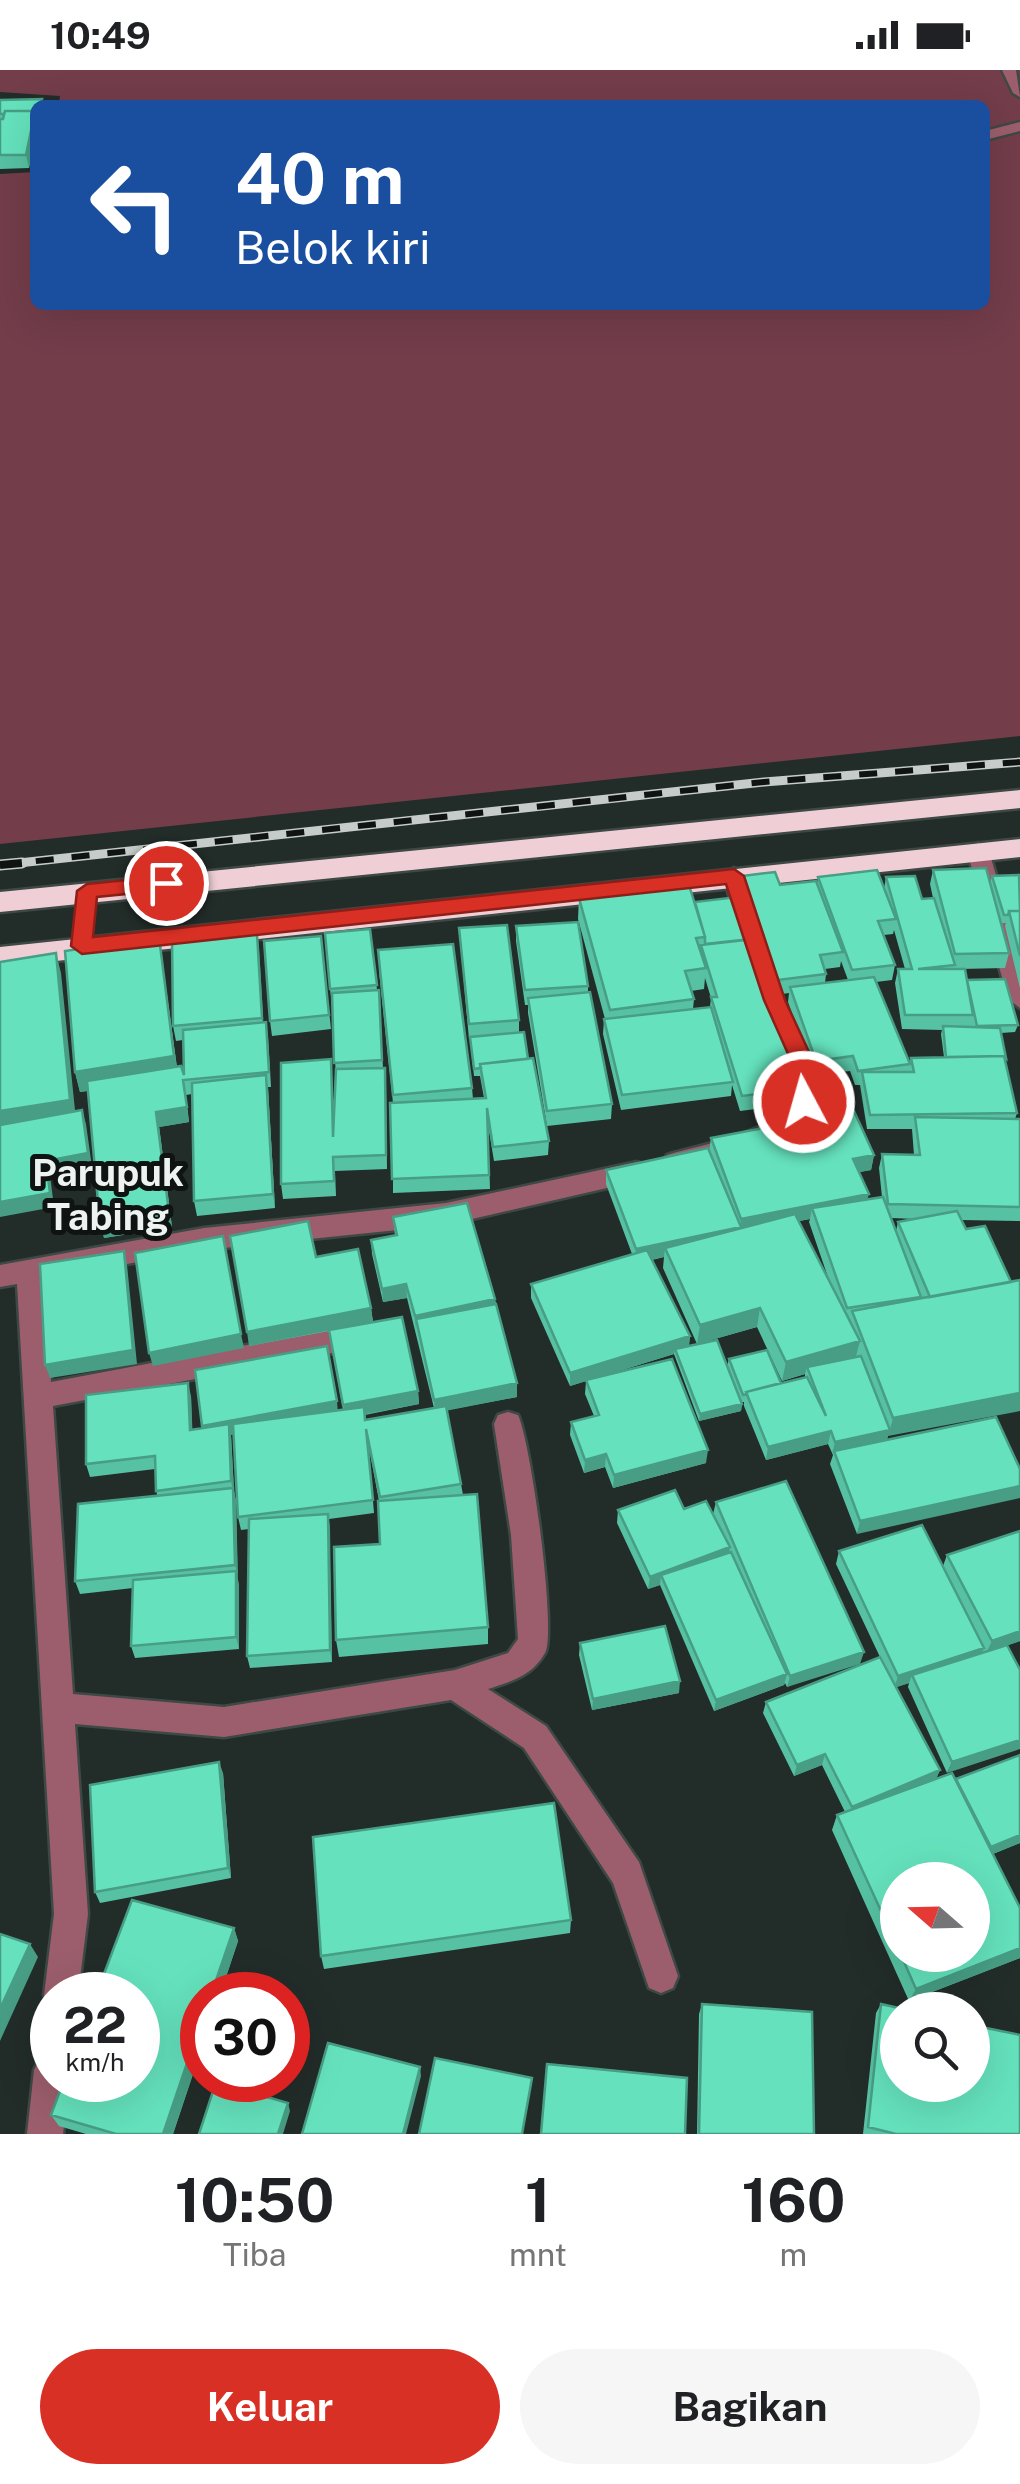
<!DOCTYPE html>
<html lang="id">
<style>
:root{--surface:#fff;--page:#f6f6f6;--text:#202124;--muted:#757577;--accent:#d93025}
body{margin:0;font-family:"Public Sans",sans-serif;background:var(--page);color:var(--text);height:100vh;display:flex;flex-direction:column;font-size:38px;white-space:nowrap}
*{box-sizing:border-box;margin:0}
p{font-size:32px;color:var(--muted)}
.icon{flex:none;width:55px;height:55px;fill:none;stroke:currentColor;stroke-width:2;stroke-linecap:round;stroke-linejoin:round}
.map{position:relative;height:2064px;overflow:hidden}
.sheet{display:flex;flex-direction:column;background:var(--surface);flex:1}
.sheet>*{flex:none}
.guide{position:absolute;left:30px;top:30px;width:960px;height:210px;border-radius:15px;box-shadow:0 10px 40px #0002;background:#1a4fa0;color:#fff;overflow:hidden}
.needle{width:65px;rotate:290deg}
.tools{position:absolute;left:880px;top:1792px;display:grid;gap:20px}
.tools a{display:grid;place-items:center;width:110px;height:110px;border-radius:50%;background:var(--surface);box-shadow:0 10px 40px #0002;font-size:50px}
.speed{position:absolute;left:30px;top:1902px;display:flex;gap:20px;font-size:50px;font-weight:700;text-align:center}
.speed>*{display:grid;place-content:center;width:130px;height:130px;border-radius:50%;background:var(--surface);box-shadow:0 10px 40px #0002;line-height:1}
.speed small{font-size:25px;font-weight:400}
.speed .limit{border:15px solid #d22;background:#fff;color:#111}
.pin{position:absolute;display:grid;place-items:center;width:85px;height:85px;color:#fff;margin:-42px;border:5px solid #fff;border-radius:50%;box-shadow:0 2px 10px #0007}
.me{position:absolute;width:110px;margin:-55px;rotate:354deg;stroke-linejoin:round;filter:drop-shadow(0 0 8px #0008)}
.turn{display:flex;align-items:center;gap:35px;height:210px;padding:0 40px;font-size:45px}
.turn .icon{width:130px;height:130px;stroke-width:2.5}
.turn b{display:block;font-size:70px;line-height:85px}
.eta{display:flex;justify-content:space-evenly;align-items:center;height:170px;text-align:center}
.eta b{font-size:60px;font-weight:700;line-height:70px}
.primary-button{display:flex;gap:20px;margin-top:auto;padding:20px 40px}
.primary-button a{flex:1;height:115px;border-radius:60px;background:var(--accent);color:#fff;font-size:40px;font-weight:700;line-height:115px;text-align:center}
.primary-button a+a{background:var(--page);color:var(--text)}
.status{display:flex;justify-content:space-between;align-items:center;height:70px;padding:0 50px;background:var(--surface);direction:ltr}
.status svg{height:28px;fill:currentColor}
.map>svg:first-child{display:block}
</style>
<div class="status"><b>10:49</b><svg viewBox="0 0 49 12"><path d="M0 12V9h3v3zM5 12V6h3v6zM10 12V3h3v9zM15 12V0h3v12zM26 1h20v11H26zM47 4h2v5h-2z"/></svg></div>
<div class="map">
<svg width="1020" height="2064" viewBox="0 0 1020 2064">
<rect width="100%" height="100%" fill="#222c29"/>
<path fill="#733d4a" d="M0 0H1020V666L0 774V104L35 102V235H985V35H59L60 26 0 22Z"/>
<g fill="none" stroke-linecap="round" stroke-linejoin="round">
<defs>
<path id="minor" d="M1002 0H1016L1020 27 1013 23Z
M1020 52V61L985 70V61Z
M978 773 989 781 1020 888V938L1008 929 967 781Z
M734 798 745 806 777 901 773 907 765 910 753 901 723 806Z
M785 944 794 947C859 1066 769 1076 676 1102L667 1099 663 1092 667 1085C700 1074 788 1063 794 1020 797 996 782 973 773 953Z
M637 1092 646 1095 650 1102 646 1109 446 1155 204 1180 44 1209 51 1312 364 1253 374 1257 378 1265 374 1273 364 1277 53 1336 73 1624 224 1637 455 1600 508 1583 518 1569 511 1465 494 1354 498 1345 508 1342 518 1345C531 1372 557 1562 545 1583 532 1606 512 1611 488 1619L546 1656 639 1792 678 1906 673 1918 661 1923 649 1918 613 1813 524 1678 451 1630 224 1667 75 1654 88 1844 78 1925H52V1939L49 1937 44 1925 54 1844 17 1214 0 1217V1195L204 1158 446 1133Z
M52 1982V2010H69L63 2064H27L34 2000 40 1988Z"/>
<path id="highway" d="M1020 720V738L0 842V822Z
M1020 769V787L0 897V877Z"/>
</defs>
<use href="#minor" stroke="#3e4845" stroke-width="5"/>
<use href="#highway" stroke="#3e4845" stroke-width="5"/>
<use href="#minor" fill="#9c5e6c" fill-rule="evenodd"/>
<use href="#highway" fill="#efcfd5" fill-rule="evenodd"/>
<defs>
<path id="rail-far1" d="M0 795 764 712 1020 692"/>
<path id="rail" d="M0 795 22 793"/>
</defs>
<use href="#rail-far1" stroke="#c5ccca" stroke-width="9"/>
<use href="#rail" stroke="#c5ccca" stroke-width="11"/>
<use href="#rail-far1" stroke="#0f1312" stroke-width="6" stroke-dasharray="18" stroke-linecap="butt"/>
<use href="#rail" stroke="#0f1312" stroke-width="8" stroke-dasharray="22" stroke-linecap="butt"/>
</g>
<path fill="#57c2a3" fill-rule="evenodd" d="M0 30 35 35V67L29 98 0 99Z
M933 800 990 813 992 806 1020 807V918L1005 856 1006 853H1002L1009 883 1005 898 960 899 967 910 1018 955 1015 962 1001 963 1005 991 1017 1043 1015 1049H1020V1151L961 1150 888 1366 857 1464 830 1394 833 1385 828 1374 766 1390 744 1336V1332H742L727 1296 729 1289 781 1313 805 1308V1304L782 1311 757 1257 697 1274 663 1198 664 1187 652 1190 690 1266 689 1276 742 1334 741 1341 699 1351 674 1284 603 1306 706 1393 613 1418 605 1397 584 1403 570 1365 571 1352 594 1346 585 1324 586 1311 570 1316 531 1228V1214L632 1184 606 1114V1100L709 1082 711 1068 874 1085 871 1100 859 1102 867 1130 882 1127 879 1098 882 1084 914 1085 912 1059H867L860 1015H855L850 1001 814 1005 788 932 789 923 776 925 805 1018 802 1033 740 1041 732 1015 731 1026 621 1040 603 964 604 949H605L578 849 579 828 695 832 751 869 770 910 740 821 742 806 780 815H817L818 807 884 819 886 807 922 829 933 828 930 814ZM894 860 905 899H898L895 913 902 959 942 960 941 964 944 987 911 988 909 994 876 912 892 910 895 895 884 865 893 864ZM841 891 848 910 825 913 826 904 825 899 840 897ZM705 908 711 928 710 937 693 939 694 929 691 921 704 919ZM891 1148 916 1149 898 1152 896 1161ZM810 1149 809 1152 830 1213 799 1151Z
M516 856 588 916V922L612 1034 611 1049 547 1056 528 943V935H525L516 871Z
M459 858 519 950V963L528 989 549 1071 548 1085 494 1091 488 1055 490 1119 393 1123V1033L379 901 472 1018 473 1029 484 1028 480 1006H474L470 969H469Z
M370 859 377 920H379L383 998H385L386 1012 387 1099 335 1101 336 1126 283 1129 281 1114 332 1004 334 1051 336 1008 332 934 330 919Z
M257 864 263 953 266 952 268 967 271 1017H268L275 1138 197 1146 194 1131 192 1024 186 1025 189 1052 159 1057 172 1157 104 1168 88 1021 80 1022 75 1002 159 867 177 997 184 1005 183 970 176 971 173 956Z
M321 866 331 959 272 966 270 951Z
M393 1147 495 1229 517 1327 447 1340 488 1557V1574L339 1587 336 1570 380 1474 379 1431 368 1372 374 1443 329 1449 332 1592 250 1598 247 1586 249 1459 241 1460 238 1447 233 1364 231 1365 234 1421 236 1431 239 1579 135 1588 131 1576 133 1518 80 1524 75 1511 157 1426 155 1399 90 1407 86 1394 191 1326 192 1360 343 1340 329 1261 249 1276 316 1187 371 1238 373 1252 418 1321 419 1334 365 1345V1350L434 1338 407 1228 383 1232 372 1184 371 1170 395 1166Z
M716 1432 864 1582 787 1617 785 1613 784 1615 714 1641 660 1515 648 1519 617 1453 618 1440 684 1439 713 1444Z
M1020 1461V1571L1008 1575 947 1703 908 1617 909 1613 896 1617 940 1700 936 1709 956 1711 1020 1685V1773L993 1784 1020 1838V1888L909 1931 832 1760 837 1745 845 1742 822 1695 794 1706 763 1643 766 1632 880 1587 836 1494 839 1481 943 1496 947 1485ZM898 1810 972 1885H898Z
M580 1573 679 1623 592 1640 579 1585Z
M223 1703 231 1808 100 1833 95 1822Z
M571 1850 570 1863 324 1899 321 1886Z
M234 1858 238 1871 220 1925H202V1977L173 2064H86L59 2056 51 2045Z
M702 1934 814 2064H697L699 1944Z
M881 1934 1020 2064H863L876 1943Z"/>
<path fill="#479e84" d="M35 41V67L29 98 26 85Z
M257 864 259 878 264 963 262 948Z
M159 867 178 1006 80 1022 75 1002Z
M56 883 61 903 76 1050 0 1062V1041Z
M266 1005 268 1020 275 1138 273 1124Z
M183 1010 189 1052 159 1057 172 1157 104 1168 100 1154 156 1042Z
M82 1040 86 1054 92 1097 50 1105 54 1137 0 1147V1132L46 1091Z
M874 1085 871 1100 850 1104 853 1089Z
M869 1124 865 1138H812L810 1149 665 1178 664 1187 635 1193 636 1179 740 1157 741 1149Z
M124 1181 127 1195 137 1294 50 1308 45 1295Z
M406 1214 407 1228 383 1232 382 1219Z
M495 1229V1243L416 1249V1260L415 1246Z
M371 1238 373 1252 249 1276 247 1262Z
M760 1238 757 1257 697 1274 700 1255Z
M241 1264 244 1278 153 1296 149 1283Z
M690 1266 688 1280 675 1279 674 1284 570 1316V1303Z
M860 1271 855 1290 807 1297 805 1304 782 1311 786 1292Z
M188 1313 191 1326 193 1373 190 1360Z
M517 1313V1327L435 1343 434 1330Z
M418 1321 419 1334 345 1348 343 1335Z
M1020 1323V1341L888 1366 886 1373 834 1381 832 1385 835 1372 890 1360 893 1348Z
M337 1331 338 1345 231 1365 234 1421 236 1431 238 1507 235 1495 233 1421 231 1411 205 1370 202 1356Z
M742 1334 741 1341 699 1351 700 1344Z
M831 1361 828 1374 766 1390 768 1377Z
M708 1380 706 1393 613 1418 614 1405Z
M606 1384 605 1397 584 1403 585 1390Z
M1020 1416V1428L857 1464 860 1451Z
M328 1444 330 1457 332 1592 330 1580Z
M730 1477 728 1490 661 1505 660 1515 648 1519 650 1507Z
M236 1501 239 1514V1579L236 1567Z
M1020 1561V1571L986 1583 992 1571Z
M984 1578 979 1590 912 1605 909 1613 894 1618 898 1606Z
M864 1582 860 1594 787 1617 790 1606Z
M787 1604 784 1615 714 1641 716 1630Z
M680 1611 679 1623 592 1640 593 1629Z
M1020 1670V1679L947 1703 952 1692Z
M825 1684 822 1695 794 1706 797 1695Z
M219 1692 223 1703 231 1808 228 1798Z
M940 1700 935 1711 848 1748 852 1737Z
M1020 1765V1773L985 1787 991 1777Z
M234 1858 238 1871 220 1925H211Z
M30 1874 38 1887 0 1971V1939Z
M1020 1878V1888L909 1931 916 1919Z
M202 1949V1977L173 2064H163Z
M420 1997 421 2006 406 2064H403Z
M288 2033 290 2041 283 2064H278Z"/>
<path fill="#65e2bd" stroke="#479e84" stroke-width="2.5" d="M42 29 40 35H35V41H5L4 44H0V30Z
M5 41H35L26 85H0V49H3Z
M986 798 1009 883 955 884 933 800Z
M877 800 896 849 878 851 895 895 852 900 818 807Z
M775 802 780 815 816 811 843 882 820 885 826 904 778 910 742 806Z
M1019 805 1020 841H1009L1008 845H1004L992 806Z
M915 806 922 829 934 828 955 895 918 899H965L973 945H905L898 899H912L886 807Z
M689 815 705 867 696 868 706 898 685 901 694 929 610 940 579 828Z
M737 827 751 869 705 874V867L695 832Z
M1009 841H1020V886Z
M578 852 588 916 525 920 516 856Z
M507 855 519 950 469 954 459 858Z
M370 859 377 915 330 919 325 863Z
M257 864 262 948 173 956 172 871Z
M321 866 329 945 270 951 264 871Z
M159 867 174 986 75 1002 65 881Z
M754 869 803 995 798 996 805 1018 742 1026 711 927H717L701 875Z
M453 874 472 1018 393 1025 378 880Z
M56 883 70 1030 0 1041V892Z
M874 907 910 994 858 1001 853 986 816 991 790 917Z
M1005 909 1018 955 977 956 967 910Z
M379 920 382 990 334 993 332 923Z
M590 922 612 1034 547 1041 528 928Z
M711 937 733 1012 622 1025 604 949Z
M266 952 269 1002 183 1010 187 1037 156 1042 169 1142 100 1154 87 1011 181 996 184 1005 183 960Z
M943 956 1000 958 1006 988 1004 986 946 987Z
M524 962 528 989 480 994 481 998 474 999 470 967Z
M1004 986 1017 1043 870 1045 862 1002H914L911 988Z
M533 988 549 1071 493 1077 487 1038 489 1105 392 1109 390 1033 486 1028 480 994Z
M331 989 333 1067 336 999 385 998 386 1085 333 1087 334 1111 281 1114V993Z
M266 1005 273 1124 194 1131 192 1013Z
M82 1040 88 1083 46 1091 50 1123 0 1132V1055Z
M854 1041 874 1085 853 1089 869 1124 741 1149 711 1068Z
M915 1047 1020 1049V1137L888 1134 882 1084 920 1085Z
M708 1078 741 1157 636 1179 606 1100Z
M883 1127 921 1227 847 1238 812 1138Z
M467 1133 495 1229 415 1246 406 1214 382 1219 371 1170 397 1165 393 1147Z
M957 1141 966 1159 985 1156 1011 1212 930 1227 898 1152Z
M795 1144 860 1271 786 1292 760 1238 700 1255 665 1178Z
M308 1151 316 1187 358 1179 371 1238 247 1262 230 1166Z
M223 1166 241 1264 149 1283 135 1183Z
M647 1180 690 1266 570 1303 531 1214Z
M124 1181 133 1280 45 1295 40 1194Z
M1020 1210V1323L893 1348 852 1241Z
M496 1234 517 1313 434 1330 416 1249Z
M402 1247 418 1321 343 1335 329 1260Z
M717 1270 742 1334 700 1344 675 1279Z
M327 1276 337 1331 202 1356 195 1300Z
M767 1280 781 1313 746 1322 747 1324 743 1325 729 1289Z
M861 1286 890 1360 835 1372 831 1361 768 1377 746 1322 807 1307 826 1346 807 1297Z
M672 1289 708 1380 614 1405 606 1384 585 1390 571 1352 599 1345 586 1310Z
M188 1313 190 1360 229 1354 231 1411 156 1421 155 1386 86 1394V1325Z
M446 1336 461 1414 380 1427 366 1359 373 1430 238 1447 233 1354 364 1337 365 1350Z
M996 1347 1020 1399V1416L860 1451 834 1381Z
M786 1411 864 1582 790 1606 716 1432Z
M233 1418 235 1495 75 1511 78 1434Z
M675 1420 684 1439 706 1431 730 1477 650 1507 618 1440Z
M477 1424 488 1557 336 1570 334 1477 380 1474 378 1431Z
M328 1444 330 1580 247 1586 249 1449Z
M922 1455 984 1578 898 1606 839 1481Z
M1020 1461V1561L992 1571 947 1485Z
M731 1482 787 1604 716 1630 661 1505Z
M236 1501V1567L131 1576 133 1510Z
M665 1556 680 1611 593 1629 580 1573Z
M1007 1575 1020 1600V1670L952 1692 912 1605Z
M880 1587 940 1700 852 1737 825 1684 797 1695 766 1632Z
M1020 1685V1765L991 1777 956 1709Z
M219 1692 228 1798 95 1822 90 1715Z
M952 1703 1020 1838V1878L916 1919 901 1885H972V1810H898V1878L837 1745Z
M554 1733 571 1850 321 1886 313 1767Z
M132 1830 234 1858 211 1925H202V1949L163 2064H116L51 2045 64 2010H138V1925H96Z
M0 1864 30 1874 0 1939Z
M702 1934 812 1942 814 2064H699Z
M881 1934 908 1940H898V2015H972V1955L1020 1965V2064H896L868 2057Z
M328 1973 420 1997 403 2064H302Z
M435 1988 532 2008 522 2064H419Z
M547 1994 687 2008 685 2064H541Z
M216 2012 288 2033 278 2064H199Z"/>
<path fill="#d93025" stroke="#8d1f18" stroke-width="2.5" d="M734 799 744 806 785 930 815 995 816 1032 804 1041 793 1032V995L764 930 726 814 82 884 71 876 77 821 87 814 166 806 176 813 166 820 97 827 93 867Z"/>
<g text-anchor="middle" dominant-baseline="central" stroke-width="10" stroke-linejoin="round" paint-order="stroke">
<g font-size="38" font-weight="bold" fill="#edf3f1" stroke="#0f1312">
<text x="108" y="1102">Parupuk<tspan x="108" dy="44">Tabing</tspan></text>
</g>
</g>
</svg>
<div class="tools">
<a><svg class="needle" viewBox="-14 -14 28 28"><path d="M0-13l5 13h-10z" fill="#e53935"/><path d="M0 13l5-13h-10z" fill="#757577"/></svg></a>
<a><svg class="icon" aria-label="search" viewBox="0 0 24 24"><circle cx="10" cy="10" r="6"/><path d="M15 15l6 6"/></svg></a>
</div>
<div class="speed"><div>22<small>km/h</small></div><div class="limit">30</div></div>
<div class="pin" style="left:166px;top:813px;background:#d93025"><svg class="icon" aria-label="arrive" viewBox="0 0 24 24"><path d="M6 21V4h12l-3 4 3 4H6"/></svg></div>
<svg class="me" style="left:804px;top:1032px" viewBox="-20 -20 40 40"><circle r="17" fill="#d93025" stroke="#fff" stroke-width="3"/><path d="M0-11L8 9 0 5-8 9z" fill="#fff"/></svg>
<div class="guide">
<div class="turn"><svg class="icon" aria-label="left" viewBox="0 0 24 24"><path d="M17 20v-9H6M10 6l-5 5 5 5"/></svg><div><b>40 m</b>Belok kiri</div></div>
</div>
</div>
<section class="sheet">
<div class="eta">
<div><b>10:50</b><p>Tiba</p></div>
<div><b>1</b><p>mnt</p></div>
<div><b>160</b><p>m</p></div>
</div>
<div class="primary-button"><a>Keluar</a><a>Bagikan</a></div>
</section>
